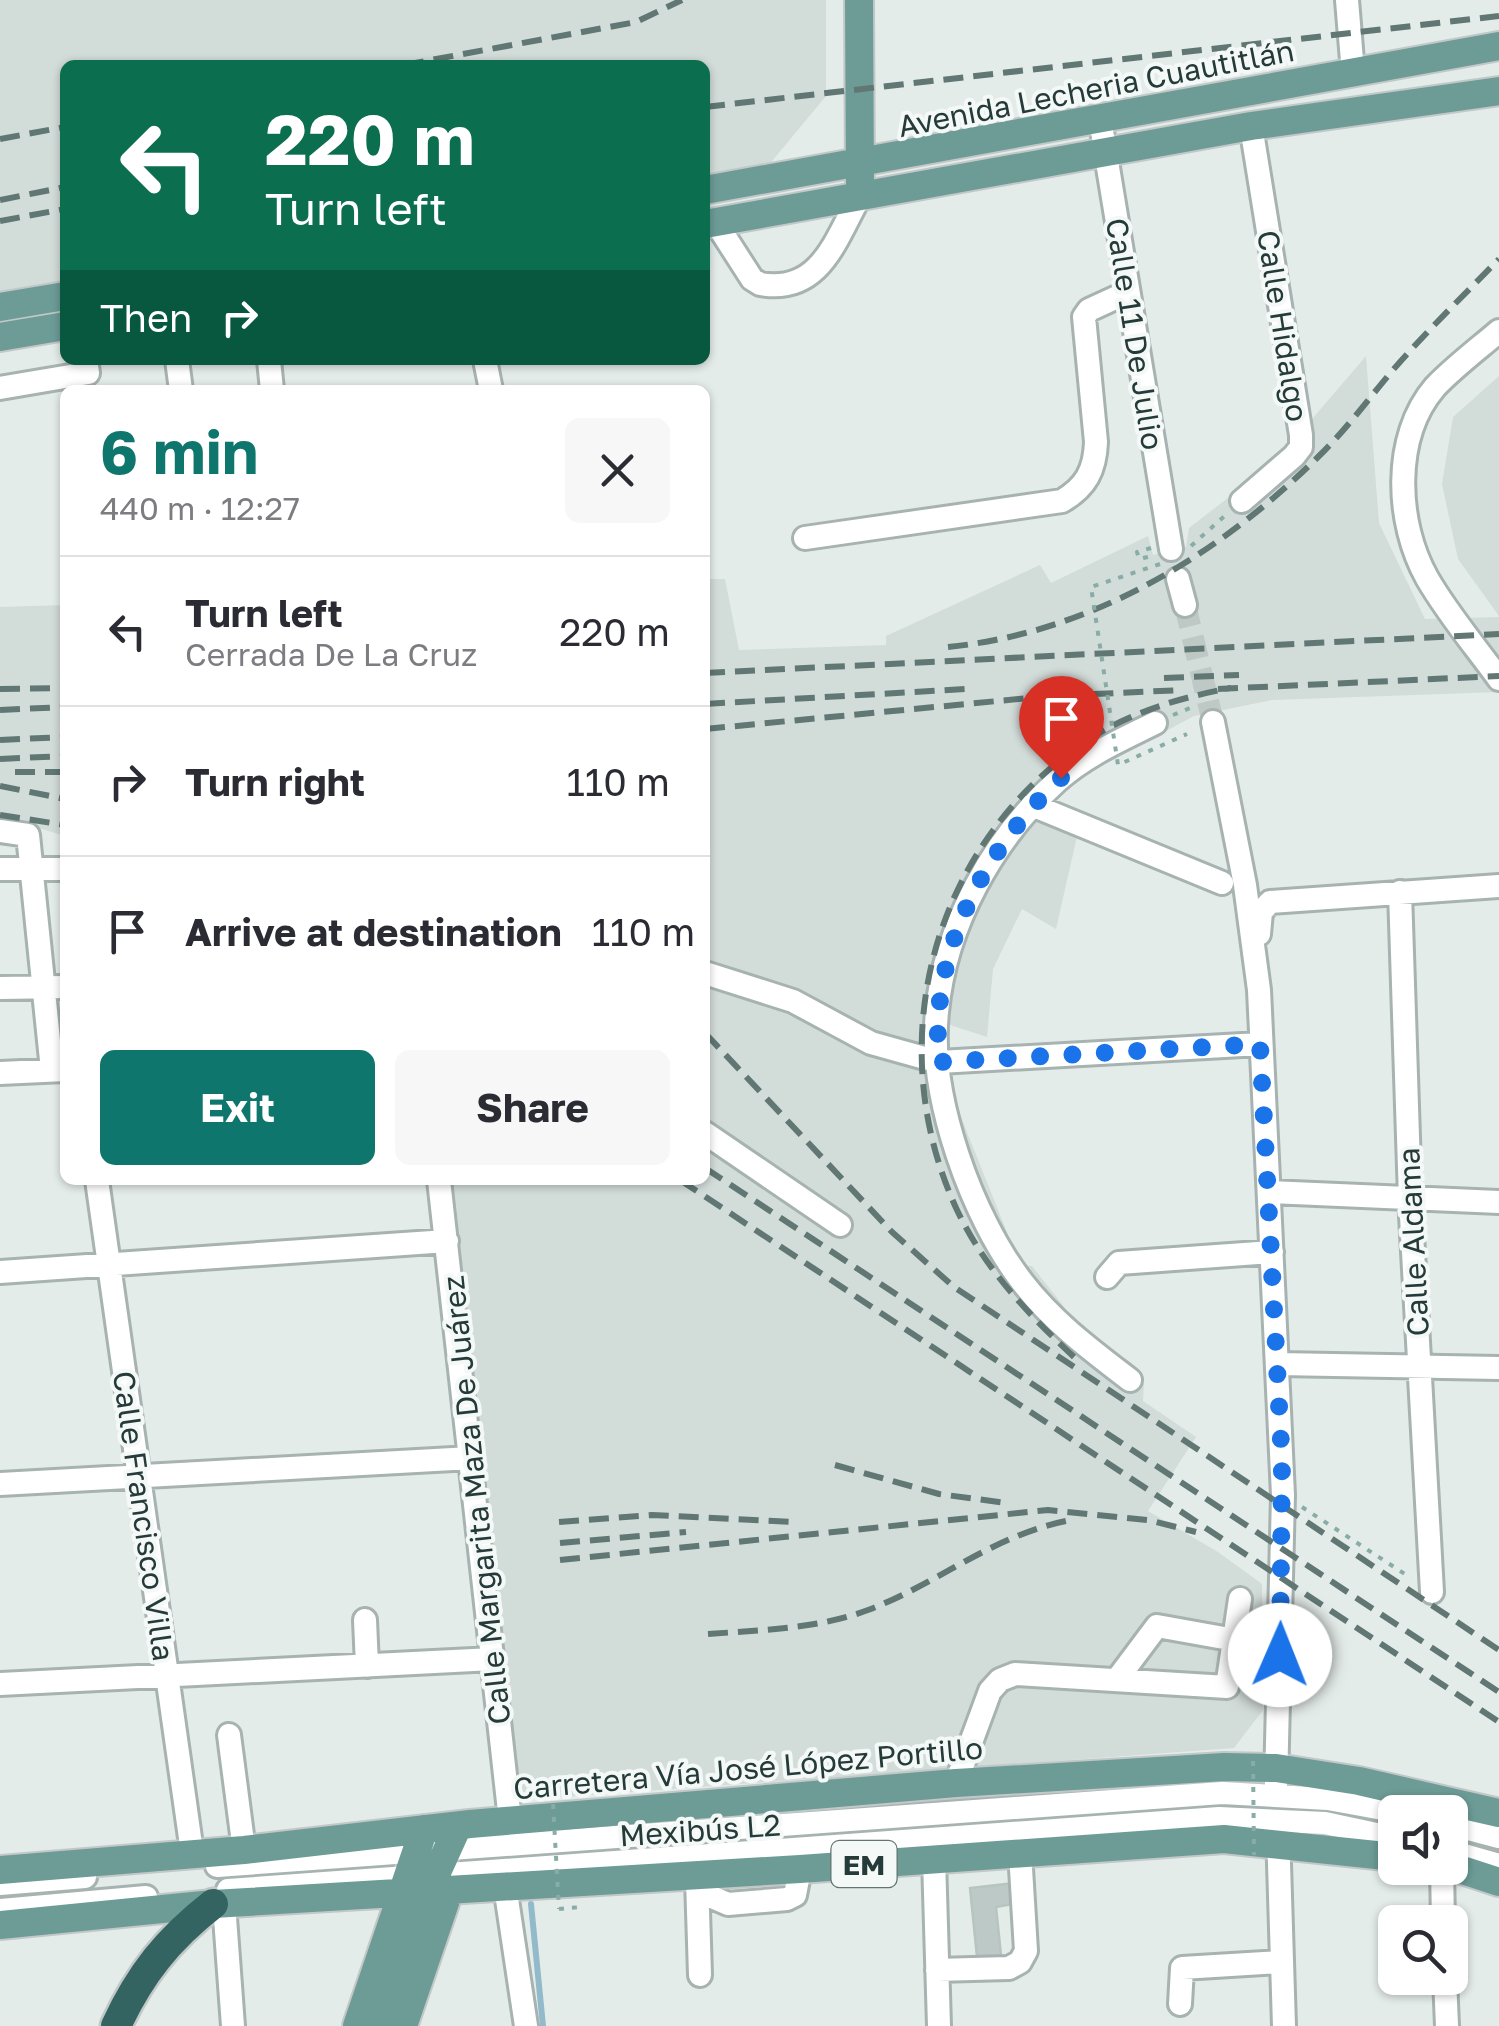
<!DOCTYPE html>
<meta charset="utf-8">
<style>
:root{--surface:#fff;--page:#f7f7f7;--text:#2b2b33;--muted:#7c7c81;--line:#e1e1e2;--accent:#0f766e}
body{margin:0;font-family:"Golos Text",sans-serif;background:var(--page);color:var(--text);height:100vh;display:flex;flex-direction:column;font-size:38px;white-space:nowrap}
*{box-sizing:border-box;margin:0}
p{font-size:32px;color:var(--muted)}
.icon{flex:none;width:55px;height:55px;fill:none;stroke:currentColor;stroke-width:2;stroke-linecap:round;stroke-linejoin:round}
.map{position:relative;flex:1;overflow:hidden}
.details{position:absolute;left:60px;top:385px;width:650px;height:800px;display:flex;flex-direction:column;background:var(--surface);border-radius:15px;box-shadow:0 2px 8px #0004}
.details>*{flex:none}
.banner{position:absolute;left:60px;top:60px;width:650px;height:305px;border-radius:15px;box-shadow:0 2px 8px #0004;background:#0b6e4f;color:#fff;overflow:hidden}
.tools{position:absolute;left:1378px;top:1795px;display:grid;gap:20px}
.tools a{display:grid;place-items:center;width:90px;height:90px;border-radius:15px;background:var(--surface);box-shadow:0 2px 8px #0004;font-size:50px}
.pin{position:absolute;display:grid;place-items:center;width:85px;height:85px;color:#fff;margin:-102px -42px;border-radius:50% 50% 50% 0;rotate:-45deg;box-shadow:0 0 10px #0007}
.pin .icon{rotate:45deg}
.me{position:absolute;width:110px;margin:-55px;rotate:1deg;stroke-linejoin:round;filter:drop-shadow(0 0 8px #0008)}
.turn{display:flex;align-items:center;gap:35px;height:210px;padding:0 40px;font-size:45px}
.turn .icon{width:130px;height:130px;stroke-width:2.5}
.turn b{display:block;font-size:70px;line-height:85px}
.then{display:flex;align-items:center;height:95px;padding:0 40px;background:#0003;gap:20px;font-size:38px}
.round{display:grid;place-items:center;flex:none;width:105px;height:105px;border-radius:15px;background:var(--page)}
.overview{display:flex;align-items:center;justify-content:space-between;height:170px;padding:0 40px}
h1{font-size:60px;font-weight:700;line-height:75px;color:var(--accent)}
.action{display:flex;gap:20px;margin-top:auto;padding:20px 40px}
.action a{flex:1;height:115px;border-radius:15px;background:var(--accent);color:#fff;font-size:40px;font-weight:700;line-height:115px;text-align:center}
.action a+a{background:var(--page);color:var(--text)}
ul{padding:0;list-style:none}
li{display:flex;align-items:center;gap:30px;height:150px;padding:0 40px;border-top:2px solid var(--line)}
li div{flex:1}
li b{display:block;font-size:38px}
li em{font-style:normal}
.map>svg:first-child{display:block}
</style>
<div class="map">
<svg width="1499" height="2026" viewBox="0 0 1499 2026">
<rect width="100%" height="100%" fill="#e4ece9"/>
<path fill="#d2dcd9" d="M0 0H826V96L768 166 705 177V65H65V285L0 296Z
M1366 356 1379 523 1425 619 1499 617V692L1272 700 1194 716 1054 791 1038 815 1078 832 1056 929 1022 909 993 969 987 1037 944 1023 957 1107 1020 1265 1032 1266 1083 1331 1144 1380 1143 1401 1196 1437 1148 1511 1218 1552 1262 1584 1263 1710 1234 1748 521 1800 449 1180H705V579H725L739 650 886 645V636L1040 565 1051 583 1148 536 1153 555 1186 547 1189 528 1277 460Z
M1499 376V616L1458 559 1442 484 1453 417Z
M65 605V836L32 826 0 825V607Z"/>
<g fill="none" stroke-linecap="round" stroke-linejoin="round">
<path stroke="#92bacb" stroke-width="6" d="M531 1904 543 2026"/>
</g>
<path fill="#bcc9c6" stroke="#b7c5c1" stroke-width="2.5" d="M1015 1883 1018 1903 996 1907 1001 1955 977 1957 970 1888Z"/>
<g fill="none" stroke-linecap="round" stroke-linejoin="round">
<path stroke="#bec9c6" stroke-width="22" stroke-dasharray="22 11" stroke-linecap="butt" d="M1185 605 1213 722"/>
<defs>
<path id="minor" d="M1347 0 1353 73
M1100 119 1171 549
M716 223 752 279 760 284C821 295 836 238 861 194
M1499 331C1478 349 1454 367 1435 387 1392 437 1396 523 1427 578 1447 613 1475 646 1499 679
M177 360 181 390
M269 360 272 390
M485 360 491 390
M0 388 88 373 86 360
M1242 501 1294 456 1301 447V435L1251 126
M805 538 1062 501C1086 487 1095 470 1096 442L1084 317 1089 310 1126 293
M1178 579 1185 605
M1213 722 1245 885 1259 990 1283 1495 1276 1784
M1032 805 1222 883
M0 831 28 835 52 1070
M0 869H65
M1400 892 1410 1198 1432 1592
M1259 934 1261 912 1270 902 1499 886
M705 973 793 1001 871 1043 939 1062 1260 1044
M0 988 65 987
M0 1073 65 1070
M705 1133 840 1225
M97 1180 192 1852
M439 1180 510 1820
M1269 1192 1499 1202
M0 1272 447 1241
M1107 1277 1119 1263 1272 1252
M1279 1364 1499 1368
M1130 1380C1091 1350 1053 1322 1023 1283 972 1218 928 1096 937 1012 945 925 993 839 1057 781 1086 755 1121 740 1155 723
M0 1484 471 1458
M365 1620 367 1666
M1118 1678 1157 1626 1235 1640
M0 1684 493 1659
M229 1735 244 1850
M956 1783 990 1691 1000 1680 1015 1674 1227 1687 1240 1599
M1450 1824 1499 1837
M1278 1831 1284 2026
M1450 1851 1499 1865
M934 1859 939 2026
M217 1866 1222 1793 1328 1799 1399 1812
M1442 1868 1443 1922
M697 1879 700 1975
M0 1884 85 1877
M505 1886 526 2026
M228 1890 1219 1818 1325 1823 1395 1838
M698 1891 728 1904 787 1899 795 1895 800 1869
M224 1904 233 2026
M0 1910 146 1897
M937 1970 1009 1968 1020 1962 1026 1951 1020 1852
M1445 1978 1447 2026
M1180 2004 1182 1968 1281 1962"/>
<path id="major" d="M859 0 860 183
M705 190 1499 46
M705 224 1251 126 1499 91
M0 307 65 296
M0 337 65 326
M1450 1866 1499 1882
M0 1870 244 1850 470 1824 956 1783 1224 1767 1276 1768 1359 1781 1499 1813
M0 1925 213 1904 800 1869 1224 1839 1395 1857
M357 2026 424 1829
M380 2026 428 1892 458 1826
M403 2026 449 1891"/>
<path id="highway" d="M116 2026C140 1974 168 1939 213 1904"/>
</defs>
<use href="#minor" stroke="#a7b3b1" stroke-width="28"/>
<use href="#major" stroke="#c2c8c8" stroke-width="32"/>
<use href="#highway" stroke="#c2c8c8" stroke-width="35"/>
<path stroke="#88aca6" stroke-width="4" stroke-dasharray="5 8" stroke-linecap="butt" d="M1191 546 1229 512
M1151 548 1137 552 1139 559 1152 556
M1173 715 1190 708 1193 714
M1302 1507 1411 1578
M559 1909 581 1907"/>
<use href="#minor" stroke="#fff" stroke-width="22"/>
<use href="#major" stroke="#6d9c97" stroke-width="28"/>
<use href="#highway" stroke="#346461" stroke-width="30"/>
<path stroke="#607774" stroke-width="6" stroke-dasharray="20 10" stroke-linecap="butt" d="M404 65 636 22 682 0
M705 107 1499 16
M0 139 65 127
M0 200 65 187
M0 221 65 209
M948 647C1091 633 1219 555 1319 456 1352 424 1378 385 1409 352 1438 320 1469 290 1499 259
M705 673 1499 634
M1164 678 1239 675
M0 689 65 688
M1218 689 1499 676
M705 704 965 689
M0 710 65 707
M705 729 1050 696 1183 690
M0 740 65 737
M0 759 65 756
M15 772H65
M0 786 65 799
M0 815 65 825
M705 1033 892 1232 954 1287 1499 1650
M705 1168 1499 1692
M680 1180 1499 1722
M1074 1357C1027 1313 985 1269 957 1210 880 1044 932 847 1082 744 1127 713 1178 698 1231 688
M835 1465 939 1494 1006 1503
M559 1522 652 1515 796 1522
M560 1543 686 1532
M560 1560 1048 1510 1148 1520 1196 1532
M708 1634C762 1630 817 1629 868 1610 937 1584 992 1536 1066 1521"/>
<path stroke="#88aca6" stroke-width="4" stroke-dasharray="5 8" stroke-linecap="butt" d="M1160 564 1091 587 1118 765 1187 734
M1253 1761 1254 1855
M553 1804 559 1909"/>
</g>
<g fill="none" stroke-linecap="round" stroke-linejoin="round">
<path stroke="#1a73e8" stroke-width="18" stroke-dasharray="0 32.4" d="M1061 778C983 851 929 953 939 1062L1260 1044 1282 1462 1280 1655"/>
</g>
<g text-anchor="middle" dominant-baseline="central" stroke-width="8" stroke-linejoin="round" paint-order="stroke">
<rect fill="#f4f9f7" stroke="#637472" stroke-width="2.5" x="831.5" y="1841" width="65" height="46" rx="8"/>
<g font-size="28" font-weight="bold" fill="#253b39">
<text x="864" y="1864">EM</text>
</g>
<g font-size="30" fill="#253b39" stroke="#f4f9f7">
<text transform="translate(1096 88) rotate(-11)">Avenida Lecheria Cuautitlán</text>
<text transform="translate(1283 326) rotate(81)">Calle Hidalgo</text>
<text transform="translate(1135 334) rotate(81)">Calle 11 De Julio</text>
<text transform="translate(1413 1242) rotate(-93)">Calle Aldama</text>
<text transform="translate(476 1500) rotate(-96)">Calle Margarita Maza De Juárez</text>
<text transform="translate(144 1516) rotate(82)">Calle Francisco Villa</text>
<text transform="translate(748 1768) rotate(-5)">Carretera Vía José López Portillo</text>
<text transform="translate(700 1830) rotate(-4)">Mexibús L2</text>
</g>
</g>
</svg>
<div class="tools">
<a><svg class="icon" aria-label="sound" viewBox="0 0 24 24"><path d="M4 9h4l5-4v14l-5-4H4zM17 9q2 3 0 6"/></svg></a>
<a><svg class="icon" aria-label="search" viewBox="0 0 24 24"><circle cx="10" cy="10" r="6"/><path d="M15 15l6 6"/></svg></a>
</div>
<div class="pin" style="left:1061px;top:778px;background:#d93025"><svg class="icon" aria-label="arrive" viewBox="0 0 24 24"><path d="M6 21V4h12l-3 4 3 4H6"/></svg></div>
<svg class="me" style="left:1280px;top:1655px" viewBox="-20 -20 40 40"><circle r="19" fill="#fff"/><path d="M0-13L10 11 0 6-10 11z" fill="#1a73e8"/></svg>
<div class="banner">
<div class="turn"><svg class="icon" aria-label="left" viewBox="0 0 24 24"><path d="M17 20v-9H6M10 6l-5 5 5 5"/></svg><div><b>220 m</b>Turn left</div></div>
<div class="then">Then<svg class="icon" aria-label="right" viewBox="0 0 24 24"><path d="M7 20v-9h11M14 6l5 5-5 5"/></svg></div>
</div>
<section class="details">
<div class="overview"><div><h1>6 min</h1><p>440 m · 12:27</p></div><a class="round"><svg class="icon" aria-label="close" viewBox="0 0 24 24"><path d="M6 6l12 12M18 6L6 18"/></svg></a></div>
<ul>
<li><svg class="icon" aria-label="left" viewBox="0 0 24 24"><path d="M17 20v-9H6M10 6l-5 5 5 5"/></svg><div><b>Turn left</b><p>Cerrada De La Cruz</p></div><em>220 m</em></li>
<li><svg class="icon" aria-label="right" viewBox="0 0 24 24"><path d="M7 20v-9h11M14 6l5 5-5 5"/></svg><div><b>Turn right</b></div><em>110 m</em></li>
<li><svg class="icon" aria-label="arrive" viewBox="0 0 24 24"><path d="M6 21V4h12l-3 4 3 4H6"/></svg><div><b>Arrive at destination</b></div><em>110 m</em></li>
</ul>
<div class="action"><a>Exit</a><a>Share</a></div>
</section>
</div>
